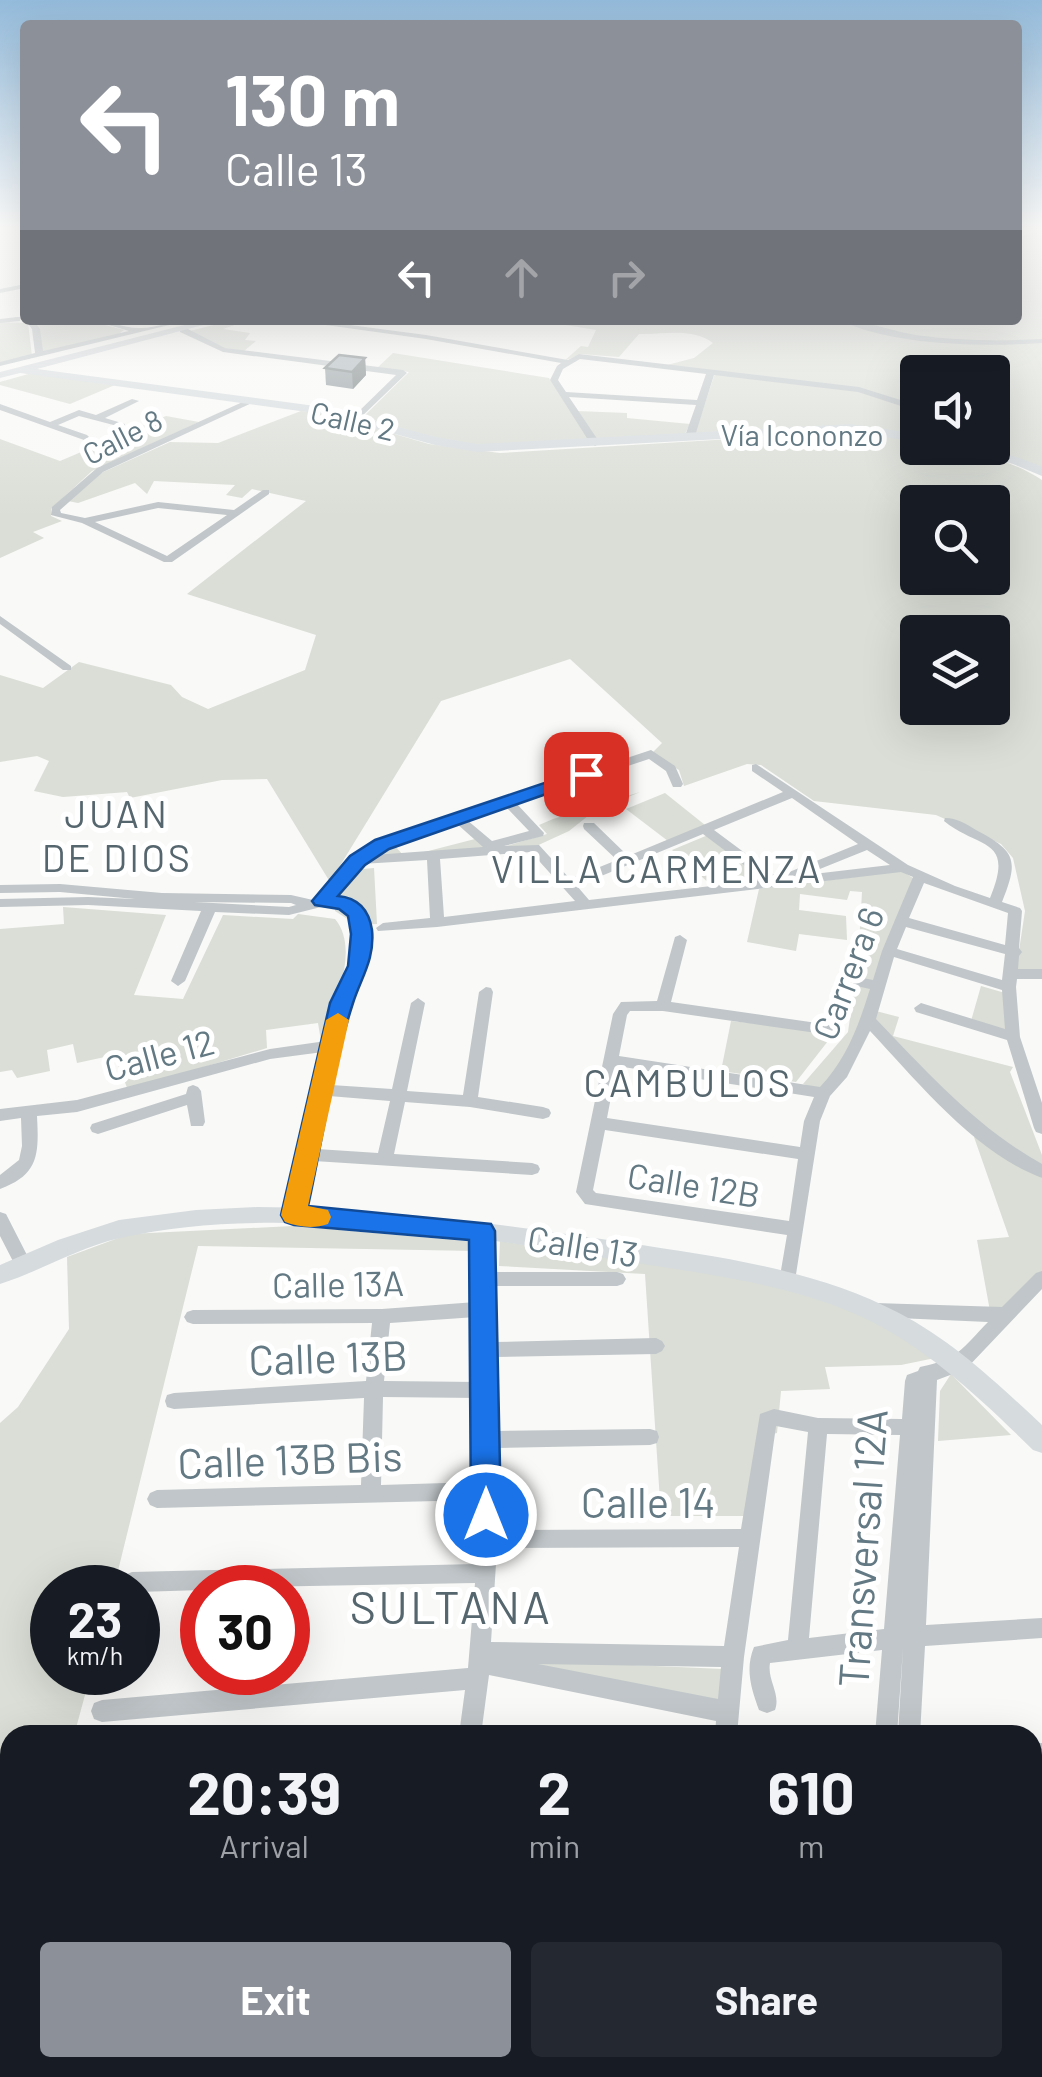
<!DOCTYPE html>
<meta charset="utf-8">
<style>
:root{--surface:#171b24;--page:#242831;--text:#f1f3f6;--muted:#9ea1a6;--accent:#8c9099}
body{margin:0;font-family:Barlow,sans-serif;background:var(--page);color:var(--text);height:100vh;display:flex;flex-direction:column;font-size:38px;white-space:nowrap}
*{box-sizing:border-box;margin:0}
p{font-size:32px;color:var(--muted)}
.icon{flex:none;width:55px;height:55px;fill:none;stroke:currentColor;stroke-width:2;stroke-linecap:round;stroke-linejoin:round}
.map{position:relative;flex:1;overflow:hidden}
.panel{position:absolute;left:0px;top:1725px;width:1042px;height:352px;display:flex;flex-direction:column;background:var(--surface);border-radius:30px 30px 0 0;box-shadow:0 10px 40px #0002}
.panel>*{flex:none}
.guide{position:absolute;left:20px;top:20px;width:1002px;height:305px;border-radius:10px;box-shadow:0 10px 40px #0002;background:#8c9099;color:#fff;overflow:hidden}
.fabs{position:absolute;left:900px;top:355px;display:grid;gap:20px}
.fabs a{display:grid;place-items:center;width:110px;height:110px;border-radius:10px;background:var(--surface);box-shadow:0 10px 40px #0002;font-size:50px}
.speed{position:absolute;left:30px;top:1565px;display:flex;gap:20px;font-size:50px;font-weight:700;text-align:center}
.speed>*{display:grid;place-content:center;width:130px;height:130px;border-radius:50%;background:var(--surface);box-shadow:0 10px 40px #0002;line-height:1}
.speed small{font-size:25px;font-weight:400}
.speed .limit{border:15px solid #d22;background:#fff;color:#111}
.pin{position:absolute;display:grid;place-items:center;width:85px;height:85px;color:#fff;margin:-42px;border-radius:20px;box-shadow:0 5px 15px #0006}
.me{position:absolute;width:110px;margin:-55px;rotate:0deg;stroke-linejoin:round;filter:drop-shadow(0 0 8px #0008)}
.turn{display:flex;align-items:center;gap:35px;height:210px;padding:0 40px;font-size:45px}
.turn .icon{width:130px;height:130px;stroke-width:2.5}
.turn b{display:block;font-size:70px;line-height:85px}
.lanes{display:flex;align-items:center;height:95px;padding:0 40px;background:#0003;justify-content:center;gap:50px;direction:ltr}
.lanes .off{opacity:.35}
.eta{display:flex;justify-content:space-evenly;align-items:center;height:170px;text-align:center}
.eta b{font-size:60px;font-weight:700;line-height:70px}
.action{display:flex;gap:20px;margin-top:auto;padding:20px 40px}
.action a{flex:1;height:115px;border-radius:10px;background:var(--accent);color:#fff;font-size:40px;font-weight:700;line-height:115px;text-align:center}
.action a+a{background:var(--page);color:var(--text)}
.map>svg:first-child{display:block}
</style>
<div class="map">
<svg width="1042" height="2077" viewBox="0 0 1042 2077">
<rect width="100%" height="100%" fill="#f9f9f7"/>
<path fill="#daded6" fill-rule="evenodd" d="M1026 226H1042V470L1016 459 971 448H992V372H918L917 436 894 431 695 434 715 373 667 365 694 358 713 343C691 327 663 335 639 334L619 357 581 354 564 361 581 346 588 347 596 330 536 320H830L839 324 860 320H1018V238L1030 233Z
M35 320H87L124 330 117 335 42 354Z
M233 320H249L223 329 250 333 245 340 256 341 244 351 224 348 190 331Z
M0 322 28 323 32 356 0 363Z
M393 353 549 378 589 440 474 445 437 439 363 417 409 372 377 368Z
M32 373 115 385 70 404 0 385V382Z
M301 411 322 413 429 444 500 453 848 432 910 439 917 441 918 448C962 448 1005 456 1042 480V977H1015L1025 911 1013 858 1001 844 936 815 814 801 761 765 747 764 684 786 679 770 651 754 662 743 570 659 441 701 330 882 267 779 222 780 130 798 127 792 63 797 34 791 49 761 37 756 0 762V675L43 688 79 662 171 685 182 697 208 709 305 670 316 635 187 594 306 501 252 489 242 498 226 495 235 485 154 481 147 494 135 483 78 503 68 501 90 478 170 442 218 443ZM918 502H992V578H918ZM918 632H992V708H918Z
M577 411 627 413V418L690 424 685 434 596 439Z
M166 416 199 422 92 471 51 509V516L62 521 33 532 44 538 0 558V439L60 461Z
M640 792 593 812 569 831 532 848 369 861 393 844 405 857 475 839 496 849 547 834 539 825 553 819Z
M665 793 705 825 668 841 626 809Z
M708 835 768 880 711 885 672 850Z
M374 868 377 924 357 925 335 911V897L363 869Z
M902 871 913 878 875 983 857 979 862 892 850 891 847 900 800 894 799 910 846 916 847 940 799 934 796 951 747 942 759 889Z
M63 907 166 915 134 995 183 999 223 915 293 919 298 914 335 919C361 950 333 1008 321 1041L318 1023 266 1030 267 1048 128 1090 114 1055 77 1063 73 1044 47 1050 50 1071 17 1078 12 1070 0 1072V929L64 924Z
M855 983 875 987 851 1047 821 1090 803 1084 848 1032Z
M981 986 1005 993 1009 1031 971 1021Z
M872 1010 899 1017 893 1036 1013 1067 1010 1072 1042 1155V1166L983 1131 870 1019Z
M731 1021 835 1032 796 1082 721 1071Z
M974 1137 983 1138 1042 1178V1273L1003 1311H990L977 1240 1009 1237Z
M293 1226 476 1242 477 1251 198 1246 114 1587 52 1588V1672L91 1673 76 1728 94 1735H10V2068H305L303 2077H0V1423L18 1407 69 1329 67 1257 129 1234Z
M500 1241C629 1262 764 1269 883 1325 902 1334 919 1347 935 1358L901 1365 825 1367 830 1389 781 1391 777 1433 757 1438 746 1516H661L645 1274 499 1266Z
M951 1374 1011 1435 938 1441 940 1391Z
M497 1659 723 1669 721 1706Z"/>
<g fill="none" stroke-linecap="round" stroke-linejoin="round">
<path fill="#c0c6c9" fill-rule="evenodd" d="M25 284V288L0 293V289Z
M17 317H20V321L0 323V319Z
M25 320H33L40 329 43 351 129 331 92 320C109 320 125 329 141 328 157 328 173 320 190 320L0 366V362L35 353 32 329Z
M290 320H312L426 335 568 360 579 354 859 387 910 403 918 413V423L904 407 858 392 714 375 695 436 690 439 685 436 696 405 569 397 600 443 595 446 590 443 550 380 557 366 561 363 426 339ZM580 359 706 374 697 400 566 392 558 380 563 369Z
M839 320C865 320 891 331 916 335 958 341 1000 341 1042 339V343C981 347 894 346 839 320Z
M180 328H186L225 348 403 370 407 373 358 420 355 419V415L396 375 223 352 180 332Z
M132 399 139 401 105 418 125 424V428L79 416 58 425 87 435 89 437 84 440 0 410V404L50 422 79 410 96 415Z
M247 400 254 402 103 472 60 510 61 513 85 518 158 502 234 510 263 490H269V494L172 562H164L82 523 51 515 52 507 97 468ZM158 508 227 515 167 556 95 522Z
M0 616 71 666V670H63L0 624Z
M651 750 675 766 683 784 681 787H673L666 771 649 759 516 803 544 833 543 836 504 846 539 845 570 879 617 860 584 829 583 826 584 823H594L628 856 783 792 752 771V765L756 764 908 865 955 886 990 898C1015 837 980 850 944 821L945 818C957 818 966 824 976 830 1016 851 1019 860 1002 902L1020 908 1022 911 1019 948 1022 952 1019 956 1018 969H1042V979H1017L1016 987 1020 1037 1042 1103V1134L1036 1132 1034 1128 1007 1040 916 1012 914 1008 921 1003 1005 1029 1002 990 894 957 876 1019C927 1072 977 1128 1042 1164V1178C975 1153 918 1082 870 1031L847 1077 830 1096 820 1121 794 1287 788 1289 782 1287 779 1282 787 1235 585 1204 576 1192 613 1014 621 1002 657 1001 675 937 680 935 687 940 671 1002 831 1025 838 1030 831 1035 663 1011H630L627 1015 619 1056 820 1087C846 1060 859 1025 870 989L848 984 846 981 853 976 873 980 882 951 913 877 901 872 437 927 378 931 376 928 383 923 430 918 427 860 361 864 334 896C370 905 373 931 366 964 363 979 352 993 348 1008 342 1033 337 1059 331 1085L392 1089 411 1003 418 998 425 1003 407 1091 463 1095 479 992 486 987 491 988 493 992 478 1097 543 1107 549 1109 551 1113 549 1117 543 1119 470 1107 405 1102 394 1154 532 1163 538 1165 540 1169 538 1173 532 1175 314 1161 302 1215 300 1220 294 1222 288 1220 286 1215 323 1052 270 1059 77 1112 37 1116C39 1154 39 1175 0 1189V1175L19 1160 22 1146 21 1118 0 1121V1109L77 1100 270 1049 326 1041C329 1029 331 1015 335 1002 339 990 349 978 352 966 358 943 359 912 333 904L289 915 215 912 185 981 178 986 171 981 201 911 88 905 0 907V899L88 897 135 899 60 892 0 893V885L60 884 162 893 291 895 313 900H317L352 857 377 841ZM792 798 858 844 777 877 714 830ZM506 807 529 831 492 841 467 820ZM456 823 483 847 374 855 387 847ZM703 834 764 880 589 900 577 886ZM867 850 890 865 805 875ZM531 852 575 901 444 917 440 859ZM924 883 1008 913 1005 945 909 918ZM194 902 291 903 296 905 289 907ZM906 927 1005 954 1002 980 897 949ZM617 1066 814 1097 804 1121 800 1147 607 1118ZM329 1096 390 1101 378 1153 317 1149ZM605 1130 798 1159 789 1221 596 1193 593 1190Z
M193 1085 198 1087 201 1091 205 1122 203 1126H191L187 1105 98 1134 92 1132 90 1128 92 1124 186 1094 188 1087Z
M0 1212 6 1214 29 1259 32 1264 29 1269 23 1271 17 1269 0 1236Z
M482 1224 488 1226 490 1231 492 1272H617L623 1274 626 1279 623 1284 617 1286H493L495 1342 656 1338 662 1341 665 1346 662 1351 656 1354 495 1357 497 1431 650 1429 657 1431 659 1437 657 1443 650 1445 497 1448V1530L741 1529 760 1414 774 1409 818 1418 902 1419 905 1381 907 1375 918 1371 920 1367C958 1359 962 1349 988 1322L875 1317 869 1315 866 1310 869 1305 875 1303 1002 1307 1036 1273 1042 1271V1289L966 1369 937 1380 926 1625 1042 1618V1638L925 1646 920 1735H898L903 1648 897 1735H875L882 1650 770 1663C767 1680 781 1694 775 1710L767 1713 759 1710C751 1688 745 1669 754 1647L788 1640 808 1432 776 1426 744 1657 737 1735H715L716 1721 489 1675 481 1735H459L465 1690 102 1722 94 1719 91 1711 94 1703 102 1700 468 1668 475 1583 202 1588V1590L138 1592V1588H124L122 1582 125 1575 132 1572 476 1564 478 1500 157 1508 150 1505 147 1499 150 1493 157 1490 361 1485 364 1398 174 1409 167 1407 165 1401 167 1395 174 1393 366 1381 372 1323 193 1324 187 1322 184 1317 187 1312 193 1310 382 1309 476 1302 474 1231 476 1226ZM476 1317 478 1382 384 1381 390 1323ZM383 1397 478 1398V1482L381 1485ZM827 1434 900 1435 884 1629 809 1638ZM739 1547 724 1646 491 1642 497 1548ZM538 1664 721 1667 718 1699Z
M1042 1743V1765L1032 1766V1744Z
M1042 1873V1897L1032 1898V1874Z
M1042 2033V2057L1032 2059V2034Z
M387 2068H412V2077H386Z
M465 2068H524L529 2077H469Z
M788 2068H890L886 2077H783Z
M921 2068H946L950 2077H924Z"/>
<path fill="#d6dbde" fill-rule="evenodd" d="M204 320H222L37 369 323 407 436 437 477 444 851 424 918 434V442L851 432 477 452 435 445 322 414 20 373 0 378V372Z
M954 448C984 446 1015 455 1042 467V476L1013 464Z
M257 1207C382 1208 504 1224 628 1243 720 1257 815 1269 899 1313 953 1341 998 1384 1042 1425V1453L1033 1450C981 1399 927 1347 860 1316 787 1283 704 1274 625 1261 470 1236 274 1203 120 1238 77 1248 41 1271 0 1284V1265L58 1240 119 1220 196 1210Z"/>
</g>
<path fill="#8f999d" d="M365 358 366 375 353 389 326 385 325 368Z"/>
<path fill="#747d80" d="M365 358 366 375 353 389 352 372Z"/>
<path fill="#a6b2b7" stroke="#747d80" stroke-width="2.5" d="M339 355 365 358 352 372 325 368Z"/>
<linearGradient id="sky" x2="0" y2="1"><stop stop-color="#94bbdb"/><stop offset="0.44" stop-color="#fcfcfb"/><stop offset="1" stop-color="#fcfcfb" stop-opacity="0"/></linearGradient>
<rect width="1042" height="517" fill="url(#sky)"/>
<path fill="#1a73e8" stroke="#114b97" stroke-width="2.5" d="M586 769 592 770V778L389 849 365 865 338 896C359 898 369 910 372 930 375 959 361 978 353 1003 333 1064 322 1143 308 1206L491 1224 495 1231 501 1515 496 1525 486 1529 475 1525 471 1515 469 1240 294 1225 285 1222 281 1215 330 1003 348 966 351 934 348 916 339 909 315 905 312 901 350 856 375 840Z"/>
<path fill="#f59e0b" d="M338 1013 349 1020 308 1206 328 1210 331 1217 328 1224C314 1229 298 1227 285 1222L281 1215 326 1020Z"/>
<g text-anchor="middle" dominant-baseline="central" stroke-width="10" stroke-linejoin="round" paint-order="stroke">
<g font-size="30" fill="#637983" stroke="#fff">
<text transform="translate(353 420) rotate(13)">Calle 2</text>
<text x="802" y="434">Vía Icononzo</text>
<text transform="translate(122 436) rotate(-27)">Calle 8</text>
</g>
<g font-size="35" fill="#637983" stroke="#fff">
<text transform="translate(847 973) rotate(-69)">Carrera 6</text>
<text transform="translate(159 1054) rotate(-15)">Calle 12</text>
<text transform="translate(694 1184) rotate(9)">Calle 12B</text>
<text transform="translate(583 1245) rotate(9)">Calle 13</text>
<text transform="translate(338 1283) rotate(-1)">Calle 13A</text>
</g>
<g font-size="38" letter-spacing="2.5" fill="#56666e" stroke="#fff">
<text x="117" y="813">JUAN<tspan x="117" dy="44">DE DIOS</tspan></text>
<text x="657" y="868">VILLA CARMENZA</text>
<text x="688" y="1082">CAMBULOS</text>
</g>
<g font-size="42" fill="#637983" stroke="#fff">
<text transform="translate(328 1356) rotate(-2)">Calle 13B</text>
<text transform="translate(290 1458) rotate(-2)">Calle 13B Bis</text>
<text x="648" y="1501">Calle 14</text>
<text transform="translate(861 1548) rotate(-86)">Transversal 12A</text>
</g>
<g font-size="45" letter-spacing="2.5" fill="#56666e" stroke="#fff">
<text x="451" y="1606">SULTANA</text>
</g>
</g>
</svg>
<div class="fabs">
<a><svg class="icon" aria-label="sound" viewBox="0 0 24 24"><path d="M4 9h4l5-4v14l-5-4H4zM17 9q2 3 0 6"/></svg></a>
<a><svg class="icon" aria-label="search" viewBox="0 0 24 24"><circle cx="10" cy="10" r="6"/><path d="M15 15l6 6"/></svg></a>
<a><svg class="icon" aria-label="layers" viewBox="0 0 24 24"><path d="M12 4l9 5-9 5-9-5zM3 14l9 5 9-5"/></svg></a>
</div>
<div class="speed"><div>23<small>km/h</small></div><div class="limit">30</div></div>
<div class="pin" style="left:586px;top:774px;background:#d93025"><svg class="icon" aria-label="arrive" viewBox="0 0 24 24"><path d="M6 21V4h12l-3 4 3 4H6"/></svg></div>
<svg class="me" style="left:486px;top:1515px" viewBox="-20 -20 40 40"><circle r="17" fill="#1a73e8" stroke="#fff" stroke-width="3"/><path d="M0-11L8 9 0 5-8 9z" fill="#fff"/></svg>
<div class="guide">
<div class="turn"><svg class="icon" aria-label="left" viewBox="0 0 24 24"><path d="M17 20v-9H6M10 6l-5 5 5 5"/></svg><div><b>130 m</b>Calle 13</div></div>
<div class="lanes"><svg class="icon" aria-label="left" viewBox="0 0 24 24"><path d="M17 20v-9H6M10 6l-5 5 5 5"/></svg><svg class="icon off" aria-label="ahead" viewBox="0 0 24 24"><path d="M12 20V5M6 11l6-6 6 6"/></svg><svg class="icon off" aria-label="right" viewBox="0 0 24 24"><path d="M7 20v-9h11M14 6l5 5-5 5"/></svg></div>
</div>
<section class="panel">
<div class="eta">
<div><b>20:39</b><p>Arrival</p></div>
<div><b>2</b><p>min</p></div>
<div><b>610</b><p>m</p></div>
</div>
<div class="action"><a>Exit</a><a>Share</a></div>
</section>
</div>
